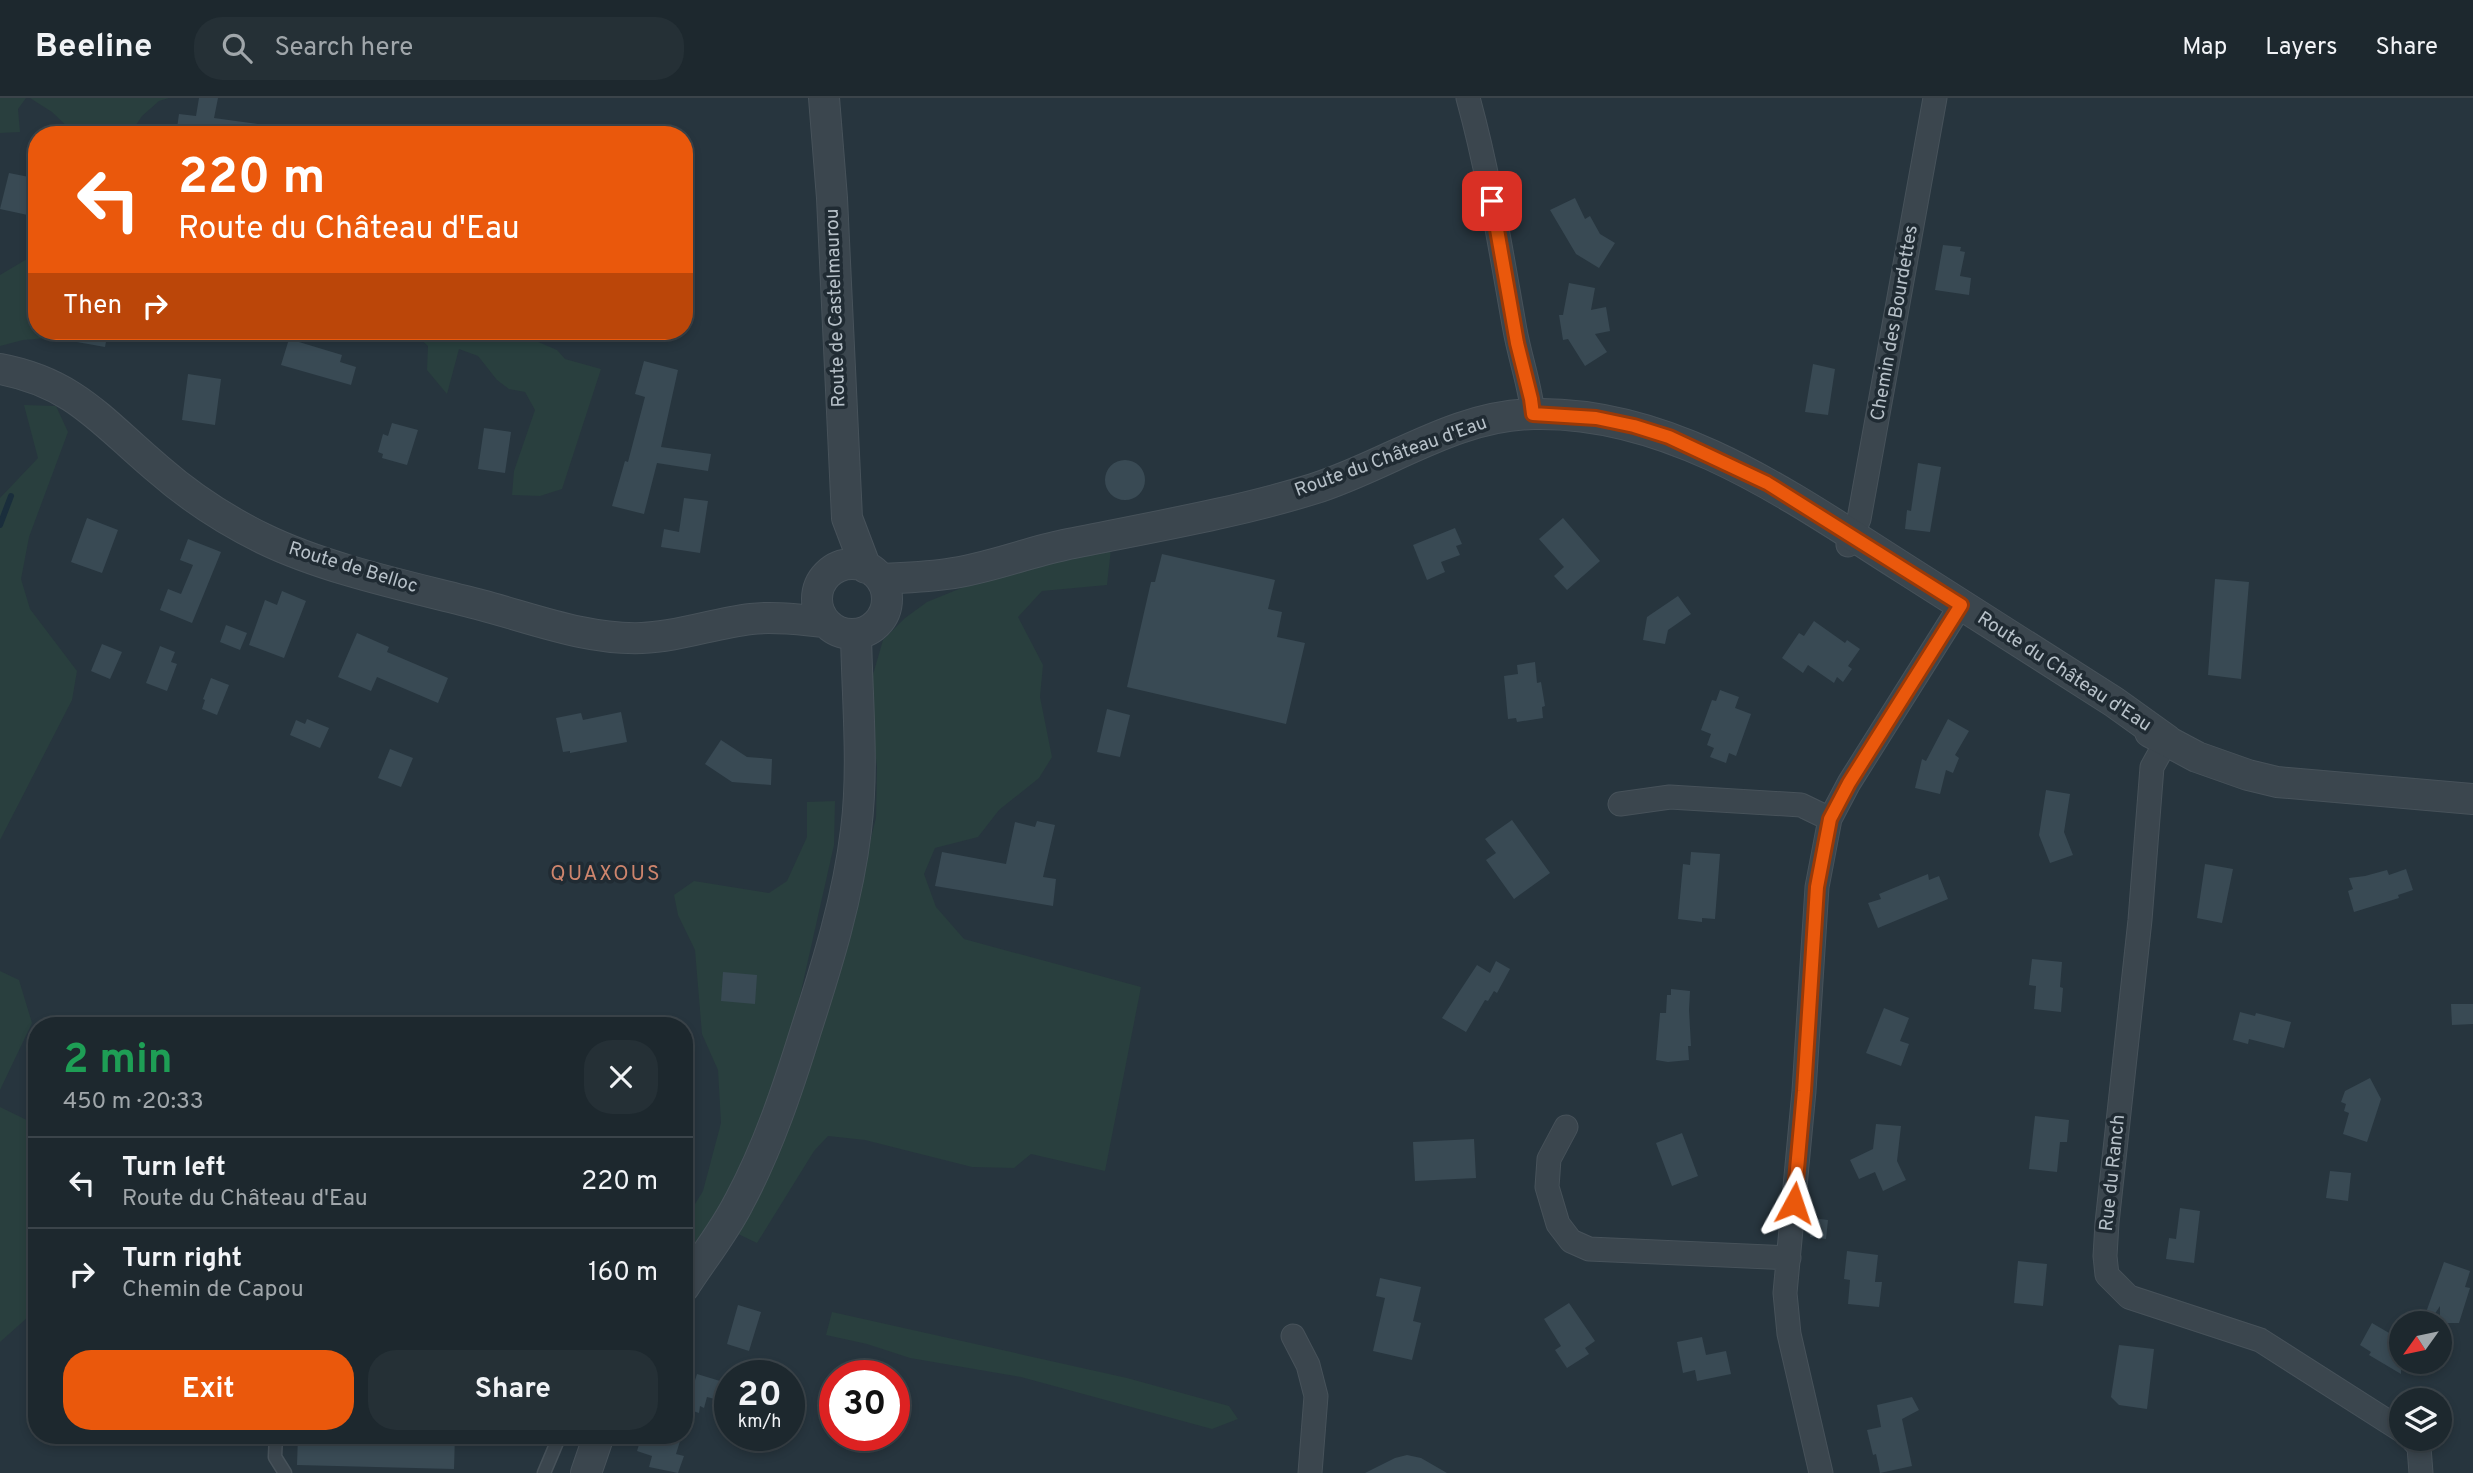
<!DOCTYPE html>
<meta charset="utf-8">
<style>
:root{--surface:#1d282e;--page:#253036;--text:#f1f3f6;--muted:#a0a6aa;--line:#3b444a;--accent:#ea580c}
body{margin:0;font-family:Overpass,sans-serif;background:var(--page);color:var(--text);height:100vh;display:flex;flex-direction:column;font-size:26px;white-space:nowrap}
*{box-sizing:border-box;margin:0}
p{font-size:23px;color:var(--muted)}
.icon{flex:none;width:38px;height:38px;fill:none;stroke:currentColor;stroke-width:2;stroke-linecap:round;stroke-linejoin:round}
.map{position:relative;flex:1;overflow:hidden}
.side{position:absolute;left:28px;top:919px;width:665px;height:427px;display:flex;flex-direction:column;background:var(--surface);border-radius:28px;box-shadow:0 4px 10px #0003,0 0 0 2px var(--line)}
.side>*{flex:none}
.hud{position:absolute;left:28px;top:28px;width:665px;height:214px;border-radius:28px;box-shadow:0 4px 10px #0003,0 0 0 2px var(--line);background:#ea580c;color:#fff;overflow:hidden}
.needle{width:46px;rotate:237deg}
.tools{position:absolute;left:2389px;top:1213px;display:grid;gap:14px}
.tools a{display:grid;place-items:center;width:63px;height:63px;border-radius:50%;background:var(--surface);box-shadow:0 4px 10px #0003,0 0 0 2px var(--line);font-size:35px}
.speed{position:absolute;left:714px;top:1262px;display:flex;gap:14px;font-size:35px;font-weight:700;text-align:center}
.speed>*{display:grid;place-content:center;width:91px;height:91px;border-radius:50%;background:var(--surface);box-shadow:0 4px 10px #0003,0 0 0 2px var(--line);line-height:1}
.speed small{font-size:18px;font-weight:400}
.speed .limit{border:10px solid #d22;background:#fff;color:#111}
.pin{position:absolute;display:grid;place-items:center;width:60px;height:60px;color:#fff;margin:-30px;border-radius:14px;box-shadow:0 4px 10px #0006}
.me{position:absolute;width:77px;margin:-38px;rotate:5deg;stroke-linejoin:round;filter:drop-shadow(0 0 5px #0008)}
.turn{display:flex;align-items:center;gap:24px;height:147px;padding:0 35px;font-size:32px}
.turn .icon{width:91px;height:91px;stroke-width:2.5}
.turn b{display:block;font-size:49px;line-height:60px}
.then{display:flex;align-items:center;height:66px;padding:0 35px;background:#0003;gap:14px;font-size:26px}
.round{display:grid;place-items:center;flex:none;width:74px;height:74px;border-radius:28px;background:var(--page)}
.summary{display:flex;align-items:center;justify-content:space-between;height:119px;padding:0 35px}
h1{font-size:42px;font-weight:700;line-height:52px;color:#1e9e55}
.button{display:flex;gap:14px;margin-top:auto;padding:14px 35px}
.button a{flex:1;height:80px;border-radius:28px;background:var(--accent);color:#fff;font-size:28px;font-weight:700;line-height:80px;text-align:center}
.button a+a{background:var(--page);color:var(--text)}
ul{padding:0;list-style:none}
li{display:flex;align-items:center;gap:21px;height:91px;padding:0 35px;border-top:2px solid var(--line)}
li div{flex:1}
li b{display:block;font-size:26px}
li em{font-style:normal}
header{display:flex;align-items:center;gap:42px;box-sizing:border-box;height:98px;padding:0 35px;background:var(--surface);border-bottom:2px solid var(--line)}
header strong{font-size:33px}
nav{display:flex;gap:38px;margin-inline-start:auto;font-size:24px}
.search{width:490px;height:63px;background:var(--page);display:flex;align-items:center;gap:18px;box-sizing:border-box;padding:0 24px;border-radius:28px;color:var(--muted);font-size:26px}
.map>svg:first-child{display:block}
</style>
<header>
<strong>Beeline</strong>
<div class="search"><svg class="icon" aria-label="search" viewBox="0 0 24 24"><circle cx="10" cy="10" r="6"/><path d="M15 15l6 6"/></svg>Search here</div>
<nav><a>Map</a><a>Layers</a><a>Share</a></nav>
</header>
<div class="map">
<svg width="2473" height="1375" viewBox="0 0 2473 1375">
<rect width="100%" height="100%" fill="#27353e"/>
<path fill="#293f3e" d="M0 0H26L18 11 20 34 0 35Z
M30 0H169L159 3 142 18 134 30 122 37 75 36 52 14Z
M37 155V233H66L59 239 23 242 0 248V177Z
M411 233H513L557 252 565 261 601 271 562 391 540 398 512 397 514 373 535 312 525 294 509 291 497 282 478 258 459 251 447 296 427 272 428 248Z
M24 307 56 308 68 334 29 439 21 481 30 511 77 573 72 602 0 742V400L38 360Z
M1111 451 1107 487 1042 493 1018 519 1043 567 1040 599 1052 659 1039 680 999 712 978 739 935 750 924 776 936 809 964 841 1141 889 1105 1073 1031 1056 1014 1070 972 1069 865 1042 828 1038 814 1053 757 1145 734 1134 853 811 876 720 877 669 868 594 883 542 905 520 927 504 1003 473Z
M835 703 834 747 788 951 736 1093 684 1168V1124L703 1093 721 1025 718 972 702 936 695 852 678 817 674 797 694 783 769 795 787 783 807 739V704Z
M0 873 19 882 32 925 0 992Z
M0 1009 37 1027V1211L0 1244Z
M832 1214 1127 1280 1229 1308 1238 1321 1212 1331 1021 1279 910 1260 867 1246 826 1237Z"/>
<g fill="none" stroke-linecap="round" stroke-linejoin="round">
<path stroke="#1a2e3c" stroke-width="6" d="M0 427 11 398"/>
</g>
<path fill="#394a54" d="M199 0H218L214 20 265 27V37H176L179 16 196 18Z
M9 75 34 80 31 91 37 92V119L0 111Z
M1575 100 1585 121 1590 118 1600 136 1615 145 1599 170 1576 156 1550 112Z
M1943 147 1961 149 1960 153 1965 154 1960 178 1971 180 1969 197 1935 192Z
M1569 185 1595 190 1591 212 1606 209 1610 233 1595 236 1607 254 1585 268 1568 241 1563 242 1559 217H1563Z
M61 233H108L105 249 60 241Z
M289 241 342 257 340 264 356 269 351 287 281 267Z
M644 263 678 272 661 349 711 356 708 373 657 365 644 416 612 408 625 363 628 364 645 299 635 296Z
M1813 266 1835 271 1828 317 1805 314Z
M188 276 221 281 215 327 182 322Z
M392 325 418 332 407 367 382 360 383 356 378 354 383 336 388 338Z
M484 330 511 334 505 375 478 371Z
M1105 382a20 20 0 1 1 40 0a20 20 0 1 1-40 0Z
M1918 365 1941 369 1930 434 1905 431 1907 412 1911 413Z
M684 400 708 403 700 455 661 449 664 431 679 434Z
M87 420 118 432 102 475 71 464Z
M1563 420 1600 463 1567 492 1554 478 1564 469 1539 441Z
M1455 430 1462 446 1456 448 1460 457 1441 464 1445 474 1427 482 1413 447Z
M188 441 221 454 192 525 160 512 168 491 181 496 193 467 180 462Z
M1162 456 1275 482 1268 511 1282 514 1277 539 1305 545 1286 626 1127 589 1151 484H1155Z
M2215 481 2249 484 2241 581 2208 577Z
M282 493 306 503 284 560 249 547 265 502 277 507Z
M1678 498 1691 516 1668 532 1665 546 1643 542 1647 519Z
M1814 523 1845 545 1847 542 1860 551 1848 568 1852 571 1843 584 1837 579 1834 585 1808 567 1803 575 1782 560 1799 535 1804 538Z
M226 527 247 535 240 552 220 544Z
M357 535 389 549 387 554 448 580 438 605 377 579 371 593 338 579Z
M102 546 122 554 110 581 91 573Z
M160 548 175 554 171 564 177 566 167 593 146 585Z
M1535 564 1537 585 1541 584 1545 608 1542 609 1543 620 1517 624 1516 620 1508 621 1504 578 1518 576 1517 567Z
M211 580 229 587 217 617 202 611 205 602 203 601Z
M1720 592 1739 599 1735 610 1751 616 1736 658 1729 655 1726 665 1710 659 1714 650 1707 647 1711 636 1701 632 1712 602 1716 603Z
M1107 611 1130 617 1120 659 1097 654Z
M621 614 627 644 570 655V653L563 654 556 620 581 615 583 622Z
M307 621 329 630 320 650 290 637 296 622 305 626Z
M1948 621 1969 633 1955 657 1959 660 1953 675 1946 672 1940 696 1915 690 1922 661 1926 663Z
M721 642 747 659 772 661 771 687 732 684 705 666Z
M390 651 413 660 401 689 378 680Z
M2046 692 2070 696 2064 734 2073 757 2050 765 2039 737Z
M1512 722 1550 775 1514 801 1486 762 1496 755 1485 741Z
M1037 723 1055 727 1043 779 1056 781 1053 808 935 788 942 754 1006 766 1015 724 1035 729Z
M1691 754 1720 756 1715 821 1702 820V824L1678 821 1683 766 1690 767Z
M2205 766 2233 771 2222 825 2197 820Z
M2406 771 2413 792 2398 797 2399 800 2354 814 2348 793 2353 791 2349 780 2365 778 2387 772 2389 777Z
M1928 776 1929 782 1939 778 1948 801 1878 830 1868 805 1881 801 1879 796Z
M2032 861 2062 864 2060 889 2063 890 2061 914 2034 911 2036 888 2029 887Z
M1496 863 1510 871 1497 895 1494 893 1488 903 1485 902 1466 934 1442 920 1477 867 1490 875Z
M723 874 757 877 755 906 721 903Z
M1671 891 1690 893 1689 912 1691 948H1688L1689 962 1668 964 1656 962 1660 915H1666L1667 897H1671Z
M2451 906H2473V926L2452 927Z
M1884 910 1909 920 1900 943 1909 946 1901 968 1866 955Z
M2240 914 2255 918 2256 915 2291 924 2284 950 2249 941 2248 946 2233 942Z
M2370 980 2381 1001 2367 1044 2343 1036 2349 1015 2344 1013 2346 1006 2341 1004 2345 993Z
M2035 1018 2069 1022 2067 1044H2060L2057 1074 2029 1071Z
M1876 1026 1901 1028 1897 1063 1906 1082 1883 1093 1875 1074 1859 1081 1850 1062 1873 1051Z
M1682 1035 1698 1078 1672 1088 1656 1045Z
M1474 1041 1476 1080 1415 1083 1413 1044Z
M2330 1073 2351 1075 2348 1103 2326 1100Z
M2180 1110 2200 1113 2194 1165 2166 1161 2169 1140 2176 1141Z
M1812 1120 1828 1122 1826 1141 1810 1139Z
M1847 1153 1878 1157 1875 1184H1882L1879 1209 1848 1206 1850 1182 1844 1181Z
M2018 1163 2047 1166 2043 1208 2014 1205Z
M2444 1164 2470 1173 2465 1189 2470 1190 2459 1225H2440V1208L2430 1223 2424 1220Z
M1380 1180 1421 1189 1413 1223 1421 1225 1412 1262 1373 1253 1385 1200 1376 1198Z
M1569 1205 1595 1243 1585 1250 1589 1256 1567 1270 1555 1252 1561 1248 1544 1221Z
M738 1207 761 1214 749 1253 727 1246Z
M2372 1225 2401 1242V1276L2369 1257 2371 1254 2360 1247Z
M1702 1239 1706 1257 1726 1253 1731 1276 1697 1283 1695 1272 1683 1275 1677 1244Z
M2119 1247 2154 1251 2147 1311 2119 1307 2111 1299Z
M697 1276 730 1286V1305L707 1299 704 1310 700 1308 699 1315 684 1310V1290L692 1292Z
M1912 1299 1919 1312 1902 1321 1912 1368 1880 1375 1876 1356 1873 1357 1867 1332 1881 1329 1877 1307Z
M298 1337H455L454 1371 297 1367Z
M642 1337H670L681 1340 676 1356 684 1358 678 1375 649 1369 652 1358 637 1353Z
M1407 1357 1421 1360 1447 1375H1365L1395 1360Z"/>
<g fill="none" stroke-linecap="round" stroke-linejoin="round">
<defs>
<path id="service" d="M276 1337 275 1359 285 1375
M544 1375 560 1337"/>
<path id="minor" d="M1468 0C1489 76 1501 154 1515 232 1520 260 1530 287 1533 316
M1848 447 1859 421 1935 0
M2167 642 2152 669 2140 822 2107 1125 2105 1158 2107 1177 2129 1199 2260 1242 2401 1332
M1620 706 1670 699 1801 707 1830 721
M1566 1029 1549 1061 1547 1089 1558 1126 1571 1143 1589 1151 1789 1160
M1293 1238 1308 1267 1316 1298 1310 1375
M2411 1340 2419 1349 2421 1375
M1821 1375 1789 1236 1785 1195 1804 993 1817 789 1830 721 1849 685 1961 507"/>
<path id="tertiary" d="M824 0 832 100 847 420 866 470
M0 271C75 285 103 325 158 371 190 399 225 422 264 441 328 472 412 489 481 507 534 521 587 542 642 540 678 539 715 525 751 521 775 518 801 522 825 524
M817 501a35 35 0 1 1 70 0a35 35 0 1 1-70 0Z
M881 481C903 480 925 479 947 476 987 471 1025 455 1064 447 1147 430 1232 416 1313 391 1387 368 1454 317 1534 316 1673 313 1793 400 1905 471 1975 516 2045 560 2114 604L2167 642
M2150 634 2197 659 2248 677 2277 684 2473 701
M684 1189C702 1161 724 1134 739 1104 768 1050 788 990 806 932 827 867 848 800 856 732 864 670 857 599 856 536
M586 1375 599 1337"/>
</defs>
<use href="#service" stroke="#47525a" stroke-width="15"/>
<use href="#minor" stroke="#47525a" stroke-width="25"/>
<use href="#tertiary" stroke="#47525a" stroke-width="32"/>
<use href="#service" stroke="#3b464e" stroke-width="12"/>
<use href="#minor" stroke="#3b464e" stroke-width="23"/>
<use href="#tertiary" stroke="#3b464e" stroke-width="30"/>
</g>
<g fill="none" stroke-linecap="round" stroke-linejoin="round">
<defs>
<path id="route" d="M1492 103 1517 245 1531 301 1533 316 1596 320 1634 328 1669 339 1767 385 1961 507 1849 685 1830 721 1817 789 1804 993 1794 1105"/>
</defs>
<use href="#route" stroke="#983908" stroke-width="18"/>
<use href="#route" stroke="#ea580c" stroke-width="12"/>
</g>
<g text-anchor="middle" dominant-baseline="central" stroke-width="7" stroke-linejoin="round" paint-order="stroke">
<g font-size="19" fill="#b7c1c9" stroke="#202b33">
<text transform="translate(836 210) rotate(-92)">Route de Castelmaurou</text>
<text transform="translate(1895 225) rotate(-80)">Chemin des Bourdettes</text>
<text transform="translate(1391 359) rotate(-20)">Route du Château d'Eau</text>
<text transform="translate(353 470) rotate(17)">Route de Belloc</text>
<text transform="translate(2064 574) rotate(33)">Route du Château d'Eau</text>
<text transform="translate(2113 1075) rotate(-84)">Rue du Ranch</text>
</g>
<g font-size="21" letter-spacing="2" fill="#ce856d" stroke="#202b33">
<text x="606" y="776">QUAXOUS</text>
</g>
</g>
</svg>
<div class="tools">
<a><svg class="needle" viewBox="-14 -14 28 28"><path d="M0-13l5 13h-10z" fill="#e53935"/><path d="M0 13l5-13h-10z" fill="#a0a6aa"/></svg></a>
<a><svg class="icon" aria-label="layers" viewBox="0 0 24 24"><path d="M12 4l9 5-9 5-9-5zM3 14l9 5 9-5"/></svg></a>
</div>
<div class="speed"><div>20<small>km/h</small></div><div class="limit">30</div></div>
<div class="pin" style="left:1492px;top:103px;background:#d93025"><svg class="icon" aria-label="arrive" viewBox="0 0 24 24"><path d="M6 21V4h12l-3 4 3 4H6"/></svg></div>
<svg class="me" style="left:1794px;top:1105px" viewBox="-20 -20 40 40"><path d="M0-17L14 15 0 8-14 15z" fill="#ea580c" stroke="#fff" stroke-width="4"/></svg>
<div class="hud">
<div class="turn"><svg class="icon" aria-label="left" viewBox="0 0 24 24"><path d="M17 20v-9H6M10 6l-5 5 5 5"/></svg><div><b>220 m</b>Route du Château d'Eau</div></div>
<div class="then">Then<svg class="icon" aria-label="right" viewBox="0 0 24 24"><path d="M7 20v-9h11M14 6l5 5-5 5"/></svg></div>
</div>
<section class="side">
<div class="summary"><div><h1>2 min</h1><p>450 m · 20:33</p></div><a class="round"><svg class="icon" aria-label="close" viewBox="0 0 24 24"><path d="M6 6l12 12M18 6L6 18"/></svg></a></div>
<ul>
<li><svg class="icon" aria-label="left" viewBox="0 0 24 24"><path d="M17 20v-9H6M10 6l-5 5 5 5"/></svg><div><b>Turn left</b><p>Route du Château d'Eau</p></div><em>220 m</em></li>
<li><svg class="icon" aria-label="right" viewBox="0 0 24 24"><path d="M7 20v-9h11M14 6l5 5-5 5"/></svg><div><b>Turn right</b><p>Chemin de Capou</p></div><em>160 m</em></li>
</ul>
<div class="button"><a>Exit</a><a>Share</a></div>
</section>
</div>
